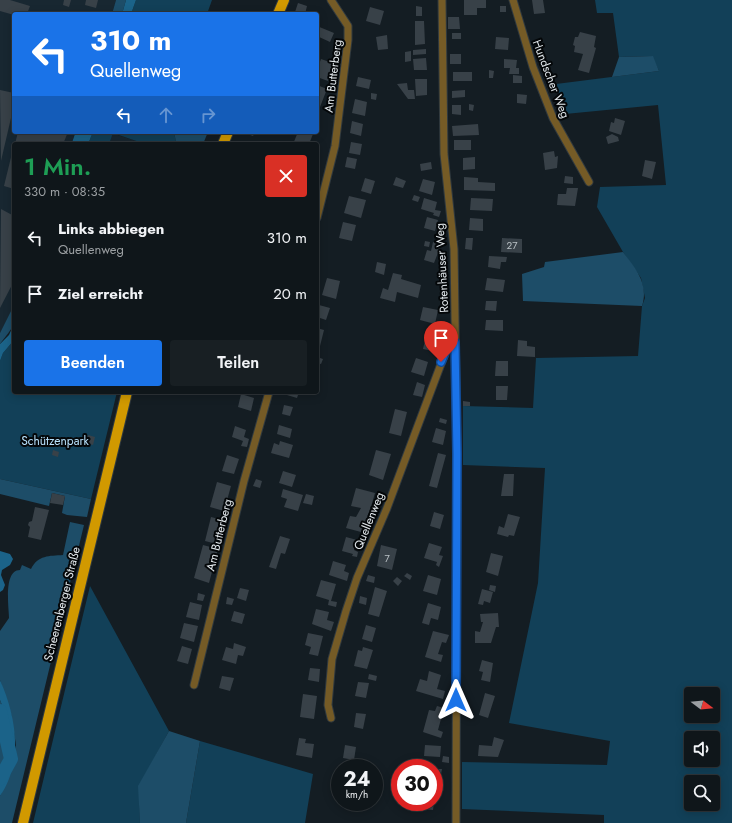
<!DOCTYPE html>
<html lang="de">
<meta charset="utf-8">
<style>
:root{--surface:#0f161a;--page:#181f23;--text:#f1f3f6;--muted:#9b9fa2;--line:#2f3539;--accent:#1a73e8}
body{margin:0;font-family:Jost,sans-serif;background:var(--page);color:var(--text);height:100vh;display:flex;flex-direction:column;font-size:15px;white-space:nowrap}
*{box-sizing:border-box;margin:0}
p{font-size:13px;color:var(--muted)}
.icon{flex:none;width:22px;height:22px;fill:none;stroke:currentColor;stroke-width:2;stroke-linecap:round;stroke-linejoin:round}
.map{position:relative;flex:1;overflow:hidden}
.details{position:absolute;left:12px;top:142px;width:307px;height:252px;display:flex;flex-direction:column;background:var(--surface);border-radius:4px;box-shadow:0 2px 10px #0003,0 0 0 1px var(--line)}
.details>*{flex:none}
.hud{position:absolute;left:12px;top:12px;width:307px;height:122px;border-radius:4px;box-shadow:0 2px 10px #0003,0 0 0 1px var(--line);background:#1a73e8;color:#fff;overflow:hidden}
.needle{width:26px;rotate:106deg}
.controls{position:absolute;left:684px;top:687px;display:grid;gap:8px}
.controls a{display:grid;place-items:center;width:36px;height:36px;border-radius:4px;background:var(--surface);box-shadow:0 2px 10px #0003,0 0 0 1px var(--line);font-size:20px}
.speed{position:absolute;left:331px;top:759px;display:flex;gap:8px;font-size:20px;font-weight:700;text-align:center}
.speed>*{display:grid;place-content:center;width:52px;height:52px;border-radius:50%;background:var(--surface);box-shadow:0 2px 10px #0003,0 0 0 1px var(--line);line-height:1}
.speed small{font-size:10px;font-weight:400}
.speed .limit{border:6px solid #d22;background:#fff;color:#111}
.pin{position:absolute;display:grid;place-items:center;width:34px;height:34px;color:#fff;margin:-41px -17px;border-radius:50% 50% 50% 0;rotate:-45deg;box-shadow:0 0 4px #0007}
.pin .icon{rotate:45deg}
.me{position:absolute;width:44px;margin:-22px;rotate:0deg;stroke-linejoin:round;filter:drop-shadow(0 0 3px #0008)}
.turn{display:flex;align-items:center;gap:14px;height:84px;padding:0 12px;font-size:18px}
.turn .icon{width:52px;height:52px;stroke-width:2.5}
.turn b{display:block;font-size:28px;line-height:34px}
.lanes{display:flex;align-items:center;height:38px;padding:0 12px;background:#0003;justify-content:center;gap:20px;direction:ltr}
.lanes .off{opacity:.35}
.round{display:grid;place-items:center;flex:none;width:42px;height:42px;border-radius:4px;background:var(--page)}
.overview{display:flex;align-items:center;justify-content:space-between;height:68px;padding:0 12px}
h1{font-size:24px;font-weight:600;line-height:30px;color:#1e9e55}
.action{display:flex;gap:8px;margin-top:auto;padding:8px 12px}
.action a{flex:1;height:46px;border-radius:4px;background:var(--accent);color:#fff;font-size:16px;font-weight:600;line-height:46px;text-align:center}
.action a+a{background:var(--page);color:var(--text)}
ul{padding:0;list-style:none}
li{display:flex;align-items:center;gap:12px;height:56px;padding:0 12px}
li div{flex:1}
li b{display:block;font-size:15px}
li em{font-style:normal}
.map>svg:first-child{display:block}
</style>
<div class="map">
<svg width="732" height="823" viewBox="0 0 732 823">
<rect width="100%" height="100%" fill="#141d23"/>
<path fill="#182731" d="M0 0H116L112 14H14V132H75L72 144H14V305L0 333Z
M112 133 145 144H109Z"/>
<path fill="#124058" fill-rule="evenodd" d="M136 0H212L207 14H131Z
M595 0H732V823H604V815L462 809V762L607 765 610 741 509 723 538 583 545 468 463 465V406L533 408 536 358 638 356 642 306 645 298 641 278 623 252 597 207 600 187 666 185 658 105 565 114 556 84 659 71 652 56 619 57 613 13H597ZM691 694H713V716H691ZM691 738H713V760H691ZM691 782H713V804H691Z
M93 132H174L176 142 180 144H145L113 133 109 144H88Z
M14 340V392H117L91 499 0 479V361L3 353Z
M90 586 169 731 139 786 140 823H33Z
M200 741 313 774 305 823H186Z"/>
<path fill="#1d4d68" d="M116 0H126L122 14H112Z
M653 56 659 71 612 77 619 57Z
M174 132H208L203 144H180L176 142Z
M623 252C636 269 649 284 642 306L523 301 522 274 544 267 545 262Z
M14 305C14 330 14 325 0 344V333Z
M0 479 91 499 87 517 67 515 62 513 65 496 52 493 49 506 0 494Z
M70 522 84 525 12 823H0V796L11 773 16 745 11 714 0 680V631L9 618C9 608 3 570 20 570L22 565 31 569C38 555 49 556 63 555Z
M0 700C12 726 12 756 0 781Z
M169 731 200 741 186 823H140L138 786Z"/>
<path fill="#1b6389" d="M126 0H136L131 14H122Z
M83 132H93L88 144H79Z
M14 324V340L3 353 0 361V344L9 335Z
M0 551 10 554 13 559 10 565 2 570 1 575 5 585 3 590 0 592Z
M0 680C16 716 24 761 0 796V781L8 759 9 747 6 715 0 700Z"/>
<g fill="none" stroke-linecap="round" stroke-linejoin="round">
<path stroke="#1b6389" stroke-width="14" d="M79 144 83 132
M0 711 11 759 0 779"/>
</g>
<path fill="#384148" d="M0 0H10L30 6 27 14 14 15 0 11Z
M64 0H71L69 7 63 5Z
M86 0H98L96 8 85 5Z
M464 0H486V8H477V15H464Z
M532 0H543L545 13 534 14Z
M298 3 307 6 305 14 295 12Z
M416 6 422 7V16H416Z
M500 6H506V12H500Z
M370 7 384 11 380 25 366 21Z
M448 17H459L460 29H448Z
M415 21H424L425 44 415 45Z
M317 26 334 33 330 42 317 36Z
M580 32 596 36 594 47 596 48 589 73 578 70 583 54 574 52 575 46 573 45 575 37H578Z
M452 33H461V39H452Z
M387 35 388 49 378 50 376 37Z
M496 37 509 38 508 50 495 49Z
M426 49V54L413 55V50Z
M411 51V61L405 62V52Z
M450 54H461V64H450Z
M426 58 427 70H414L413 59Z
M321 59 335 64 328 81 317 77V70Z
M504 59 517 60 516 68H519V74H509L510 68H504Z
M489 70 494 71 493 78H489Z
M453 72H472V81H453Z
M513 75 522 76V83H513Z
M358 77 371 80 369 89 356 86Z
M415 79H427V95L416 96Z
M407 83 408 90H414L415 99H408L397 84Z
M317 85 327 89 320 107 317 106Z
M0 90 14 93V105L1 161Z
M465 90V97L452 98V91Z
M371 93 377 94 376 100 371 99Z
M517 94 527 95 526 104 517 103Z
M355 99 367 102 365 116 352 113Z
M469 104 474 105 473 111 469 110Z
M452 105H461V115L452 114Z
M615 118 625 121 621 135 609 131 611 122 614 123Z
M352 121 363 124 361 136 350 133Z
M478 124 479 135 453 136 452 126Z
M18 132H68L63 144H15Z
M242 132H255L253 136Z
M298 132 313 134 309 144H293Z
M612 134 618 137 619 141 608 144 606 137Z
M454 140H471V150H454Z
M351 142 362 144 360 155 349 153Z
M13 149 14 150V189L4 186Z
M554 151 555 157 558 156 557 168 545 170 543 153Z
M347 157 357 159 355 169 345 167Z
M475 157V169L463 170V158Z
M645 160 656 162 652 179 642 176Z
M431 162 432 169 421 171 420 164Z
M565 176 573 177V184L564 183Z
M396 177 406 181 403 188 393 185Z
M464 177 478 178V182L495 183V191L464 190Z
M365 178 375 181 371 194 361 191Z
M423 179 435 182 432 195 419 191Z
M567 188H578L575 206 557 205 558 194H566Z
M414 195 420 197 418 202 412 200Z
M349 196 366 200 361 218 344 213Z
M424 198 437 202 435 210 441 211 439 217 433 215 434 213 421 209Z
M471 198 493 199 492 211 470 210Z
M1 209 14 216V281L0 308Z
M427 217 438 220 435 231 424 228Z
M470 218 483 219V231L469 230Z
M343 222 356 225 352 241 339 238Z
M466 238H473L472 250 465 249Z
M502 238 522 239V253L501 252Z
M425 241 430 242 429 247 424 246Z
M433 242 441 245 434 263 424 260 427 250 431 251Z
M489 256 507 257 506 262H501L500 269 488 267Z
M377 262 386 264 384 275 375 272Z
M393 273 402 275 401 279 421 285 418 298 397 292 395 302 380 298 383 288 388 290Z
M327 278 340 281 336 299 322 295Z
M487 278 505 280 503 292 485 290Z
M486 301H497L496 311 485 310Z
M319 305 330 308 326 320 317 317Z
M423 307 438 310 435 324 420 320Z
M486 320H503V331L485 330Z
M317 328 324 330 320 346 317 345Z
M426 336 436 339 433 351 423 349Z
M518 340 527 341V346L535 347V357L517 356Z
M317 357 323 359 321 364 317 363Z
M416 358 428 362 424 376 411 372Z
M496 361H508V376H495Z
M417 382 425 385 422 397 413 395Z
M496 386H508L507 400H496Z
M288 392H299L297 398 287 395Z
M241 394 254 398 251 411 238 407Z
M463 401 470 402V406H463Z
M284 405 293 407 290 416 282 414Z
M395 409 407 412 401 436 389 433Z
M440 418 447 420 446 424 439 422Z
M279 425 292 429 290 438 277 434Z
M235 426 246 430 244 437 249 439 247 447 241 446 243 441 232 437Z
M436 428 446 431 443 445 432 442Z
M88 435 95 437 93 445 86 443Z
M280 441 293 445 289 458 271 453 274 443 279 445Z
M53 450 59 452 58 457 52 455Z
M376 450 391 454 383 480 369 475Z
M438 453 446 455 437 488 429 486Z
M227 455 239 459 234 474 222 471Z
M283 471 296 475 292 487 279 483Z
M504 474H514L513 496H501Z
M256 479 262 481 260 488 253 486Z
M217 482 231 486 224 511 210 507Z
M356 488 375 493 366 524 364 523 361 532 346 528 350 516 356 517 361 508 351 506Z
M283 489 303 495 298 511 284 507 287 499 281 497Z
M52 493 65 496 63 505 50 503Z
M306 494 314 496 312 505 303 503Z
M35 507 49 510 41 540 28 537 30 527 28 525 29 522 32 521Z
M434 512 444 515 440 529 430 526Z
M508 514 520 517 514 536 509 535 508 537 497 534 499 526 504 528Z
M211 517 223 520 217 544 205 541Z
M280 536 290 539 285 554 281 553 276 569 269 567Z
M346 537 357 540 354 550 358 552 357 557 352 556 353 554 342 551Z
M429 543 442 547 439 555 443 556 439 567 436 565 437 562 424 558Z
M203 545 218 549 209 583 194 578Z
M381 545 397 549 392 570 377 566Z
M491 553 503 556 498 576 486 572Z
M333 561 346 565 344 571 349 573 347 581 329 575Z
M407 573 412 576 410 580 404 576Z
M368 575 375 577 374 583 366 581Z
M428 575 441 579 437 595 423 591Z
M397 577 402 581 398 586 393 581Z
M321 580 336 584 331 601 337 602 336 607 328 605 329 600 316 596Z
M490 585 496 586 495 592 489 590Z
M375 587 387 591 379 617 368 614Z
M240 588 249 590 246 601 237 598Z
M482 589 493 592 490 603 484 601 483 605 478 604Z
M198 593 205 595 203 601 197 600Z
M360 596 367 598 366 605 359 603Z
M227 597 234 599 232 605 226 604Z
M190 602 202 605 199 620 186 617Z
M428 603 441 607 438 620 431 618 429 625 422 623Z
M316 609 329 612 327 620 334 622 331 631 312 624Z
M234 611 245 614 242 624 231 621Z
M498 613 499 627H496L491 643H475V631L480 632 483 622H481L480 614Z
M184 623 198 626 194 642 180 638Z
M366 625 376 628 372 642 362 639Z
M433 631 449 635 446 643 442 642 438 654 443 655 441 662 425 657Z
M308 633 323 636 318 656 309 654 311 647 305 645Z
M234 643 246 647 243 656 238 655 236 664 222 660 226 647 233 649Z
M182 646 192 649 188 664 177 661Z
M363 647 373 650 367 669 354 666 358 650 362 651Z
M482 660 493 663 490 682 481 680 483 672 479 671Z
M310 668 320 669 319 682 308 680Z
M429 671 441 675 437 689 445 691 443 699 416 691 420 679 427 681Z
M369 674 377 676 376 681 368 679Z
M222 676 234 678 230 691 219 688Z
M358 682 369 683 366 698 355 696Z
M485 693 495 696 488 718 479 715Z
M303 694 317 696 314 719 300 717Z
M437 706 444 708 438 730 443 732 441 738 423 732 429 710 435 711Z
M356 713 366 714 363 729 354 727Z
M494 737 504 740 498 757 478 756 479 745 492 746Z
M299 738 306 739 305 743 314 744 312 758 296 755Z
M345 745 356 747 354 760 343 758Z
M425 745 441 746 440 757 424 756Z
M443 756 449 757V763L442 762Z
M434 769H442L439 785 434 784Z
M414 802H434L433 810 414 808Z"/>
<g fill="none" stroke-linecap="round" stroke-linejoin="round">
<defs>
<path id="minor" d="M442 0 444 154 454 249 457 454 456 823
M513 0 533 67 553 118 589 182
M317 218 335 146 348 40V26L331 0
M194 685 244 481 269 392
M331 718 328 705 332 659 346 611 357 578 387 508 447 348 455 342"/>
<path id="primary" d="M278 14 284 0
M223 144 228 132
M23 823 127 392"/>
</defs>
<use href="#minor" stroke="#313a3f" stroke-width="9"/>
<use href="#primary" stroke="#313a3f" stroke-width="12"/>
<use href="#minor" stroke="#755b26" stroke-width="7"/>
<use href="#primary" stroke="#d19900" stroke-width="10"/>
</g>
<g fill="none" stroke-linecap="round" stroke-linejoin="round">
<defs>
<path id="route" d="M441 362 447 348 455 342 457 454 456 700"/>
</defs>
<use href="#route" stroke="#114b97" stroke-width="10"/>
<use href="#route" stroke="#1a73e8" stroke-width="7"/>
</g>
<g text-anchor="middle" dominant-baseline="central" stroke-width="4" stroke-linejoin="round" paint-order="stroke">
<g font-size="10" fill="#b9c0c4">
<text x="512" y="245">27</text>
<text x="387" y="558">7</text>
</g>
<g font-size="12" fill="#e4eaee" stroke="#040709">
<text transform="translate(333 76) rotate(-83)">Am Butterberg</text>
<text transform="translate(551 79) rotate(69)">Hundscher Weg</text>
<text transform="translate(442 268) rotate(-93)">Rotenhäuser Weg</text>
<text transform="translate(369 521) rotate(-68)">Quellenweg</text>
<text transform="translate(219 535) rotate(-76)">Am Butterberg</text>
<text transform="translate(62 604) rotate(-76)">Scheerenberger Straße</text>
</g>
<g font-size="12" fill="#b8e2fd" stroke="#040709">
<text x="55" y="441">Schützenpark</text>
</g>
</g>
</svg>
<div class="controls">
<a><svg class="needle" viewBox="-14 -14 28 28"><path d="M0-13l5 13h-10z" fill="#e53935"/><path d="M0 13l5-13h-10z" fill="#9b9fa2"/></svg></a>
<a><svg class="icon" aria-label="sound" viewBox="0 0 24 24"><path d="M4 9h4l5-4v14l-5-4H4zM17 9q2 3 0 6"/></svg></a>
<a><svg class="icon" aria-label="search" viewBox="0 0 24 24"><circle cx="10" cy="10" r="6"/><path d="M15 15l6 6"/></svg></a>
</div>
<div class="speed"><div>24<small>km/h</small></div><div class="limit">30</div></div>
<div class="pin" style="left:441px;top:362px;background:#d93025"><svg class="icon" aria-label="arrive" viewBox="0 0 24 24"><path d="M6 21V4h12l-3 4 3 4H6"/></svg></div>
<svg class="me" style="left:456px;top:700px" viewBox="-20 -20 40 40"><path d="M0-17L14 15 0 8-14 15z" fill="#1a73e8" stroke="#fff" stroke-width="4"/></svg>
<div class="hud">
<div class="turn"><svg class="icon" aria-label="left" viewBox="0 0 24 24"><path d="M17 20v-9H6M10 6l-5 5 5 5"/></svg><div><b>310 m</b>Quellenweg</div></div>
<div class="lanes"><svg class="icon" aria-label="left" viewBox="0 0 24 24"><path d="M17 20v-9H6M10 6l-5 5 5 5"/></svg><svg class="icon off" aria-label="ahead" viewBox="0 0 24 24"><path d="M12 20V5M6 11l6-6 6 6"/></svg><svg class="icon off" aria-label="right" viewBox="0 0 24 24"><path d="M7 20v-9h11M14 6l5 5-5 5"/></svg></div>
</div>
<section class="details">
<div class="overview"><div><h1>1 Min.</h1><p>330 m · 08:35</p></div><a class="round" style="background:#d93025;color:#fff"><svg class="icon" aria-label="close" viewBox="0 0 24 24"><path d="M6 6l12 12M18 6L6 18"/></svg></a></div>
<ul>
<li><svg class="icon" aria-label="left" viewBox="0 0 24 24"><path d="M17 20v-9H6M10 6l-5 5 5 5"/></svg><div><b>Links abbiegen</b><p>Quellenweg</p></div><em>310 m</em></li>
<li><svg class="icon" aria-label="arrive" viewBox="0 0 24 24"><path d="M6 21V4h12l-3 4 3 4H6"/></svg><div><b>Ziel erreicht</b></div><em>20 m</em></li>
</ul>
<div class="action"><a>Beenden</a><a>Teilen</a></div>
</section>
</div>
